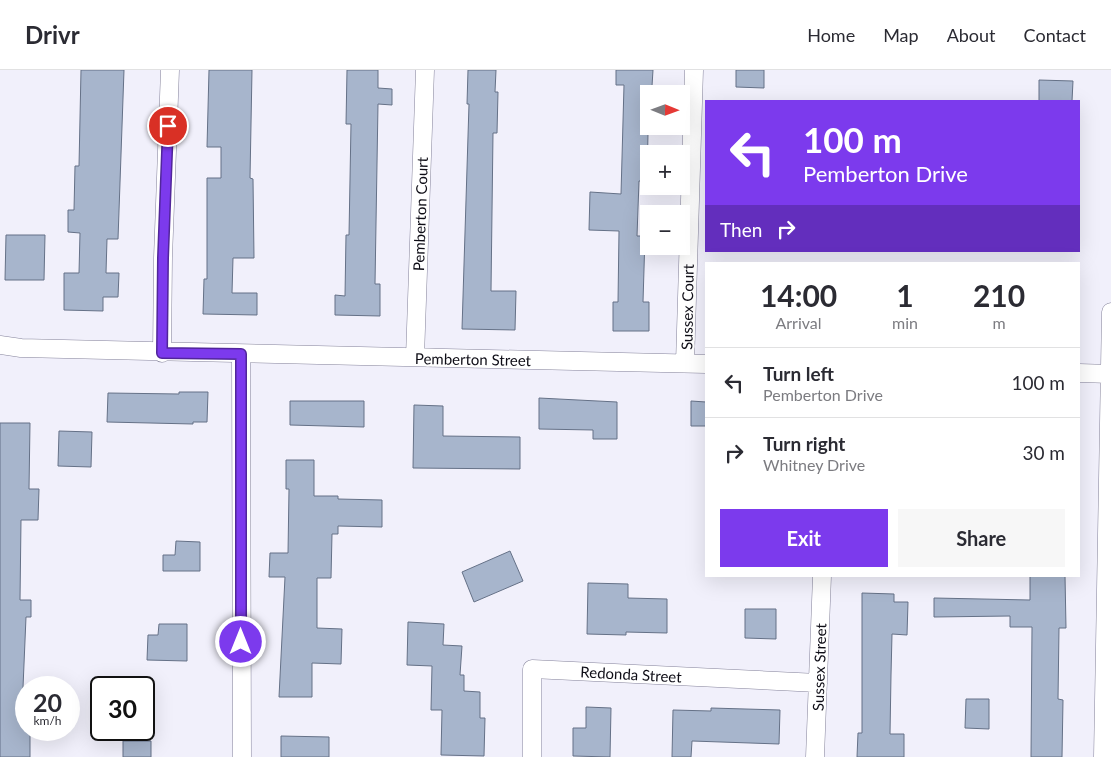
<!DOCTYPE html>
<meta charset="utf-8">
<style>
:root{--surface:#fff;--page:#f7f7f7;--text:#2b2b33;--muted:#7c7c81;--line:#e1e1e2;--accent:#7c3aed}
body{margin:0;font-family:Lato,sans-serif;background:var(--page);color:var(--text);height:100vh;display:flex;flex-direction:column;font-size:19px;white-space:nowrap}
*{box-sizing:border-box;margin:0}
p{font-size:16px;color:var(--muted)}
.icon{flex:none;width:28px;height:28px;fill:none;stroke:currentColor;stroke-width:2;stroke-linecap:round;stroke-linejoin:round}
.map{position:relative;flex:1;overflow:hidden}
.details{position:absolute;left:705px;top:192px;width:375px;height:315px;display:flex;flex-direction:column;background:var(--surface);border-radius:0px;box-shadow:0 5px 20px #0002}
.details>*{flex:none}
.top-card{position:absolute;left:705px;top:30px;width:375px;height:152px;border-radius:0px;box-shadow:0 5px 20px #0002;background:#7c3aed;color:#fff;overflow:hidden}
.needle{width:32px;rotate:91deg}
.controls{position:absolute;left:640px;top:15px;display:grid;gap:10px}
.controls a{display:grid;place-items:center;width:50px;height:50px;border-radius:0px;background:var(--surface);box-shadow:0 5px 20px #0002;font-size:25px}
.speed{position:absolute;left:15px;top:606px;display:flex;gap:10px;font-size:25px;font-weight:700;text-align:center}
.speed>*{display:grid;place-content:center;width:65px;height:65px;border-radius:50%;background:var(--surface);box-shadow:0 5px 20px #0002;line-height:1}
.speed small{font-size:12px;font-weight:400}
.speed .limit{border:2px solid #111;border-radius:8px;background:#fff;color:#111}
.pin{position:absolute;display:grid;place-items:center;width:42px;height:42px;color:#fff;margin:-21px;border:2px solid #fff;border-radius:50%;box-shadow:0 1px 5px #0007}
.me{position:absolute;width:55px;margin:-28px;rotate:0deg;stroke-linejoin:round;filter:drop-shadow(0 0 4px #0008)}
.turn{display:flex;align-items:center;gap:18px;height:105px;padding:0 15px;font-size:22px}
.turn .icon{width:65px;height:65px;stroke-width:2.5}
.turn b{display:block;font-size:35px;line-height:42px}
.then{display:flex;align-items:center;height:48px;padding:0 15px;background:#0003;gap:10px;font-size:19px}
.eta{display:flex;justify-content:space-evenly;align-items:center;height:85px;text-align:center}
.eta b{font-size:30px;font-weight:700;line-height:35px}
.action{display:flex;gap:10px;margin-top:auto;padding:10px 15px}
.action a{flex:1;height:58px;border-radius:0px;background:var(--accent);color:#fff;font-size:20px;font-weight:700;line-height:58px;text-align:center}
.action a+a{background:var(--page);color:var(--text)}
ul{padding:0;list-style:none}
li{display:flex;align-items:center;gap:15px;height:70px;padding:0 15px;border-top:1px solid var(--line)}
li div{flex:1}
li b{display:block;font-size:19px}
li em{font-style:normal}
header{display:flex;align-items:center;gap:30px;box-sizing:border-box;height:70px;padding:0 25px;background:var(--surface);border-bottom:1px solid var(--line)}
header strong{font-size:24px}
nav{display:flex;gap:28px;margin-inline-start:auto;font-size:18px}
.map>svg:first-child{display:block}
</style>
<header>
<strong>Drivr</strong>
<nav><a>Home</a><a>Map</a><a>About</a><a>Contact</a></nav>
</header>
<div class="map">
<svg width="1111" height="687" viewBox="0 0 1111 687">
<rect width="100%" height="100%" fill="#f1f0fb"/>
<path fill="#a7b5cc" stroke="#657187" d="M81 0H124L118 169H107L106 203H119L118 227H103V241L64 240V203H79L80 163 68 162V140H74L75 96H79Z
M209 0H252L250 108 253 109 254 188H233L232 223H257V245L203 244 204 209H207V108H221V77H207Z
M347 0H378V18L392 19V35L378 34 375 214H380V246L335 245V225L345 226 346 165H349L351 54H346Z
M468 0H496L495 22H498L497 63H493L491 221H516L515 260 462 259 469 34H467Z
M616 0H653L652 16H649L647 111H639L637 166H645L643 232H649V261H613V232H618L619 161 589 160 590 122 621 124 624 15H616Z
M736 0H764V18L736 17Z
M1039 10 1073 11 1072 31H1039Z
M6 165H45L44 210H5Z
M179 322H208L207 352H193V354L107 352 108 323 179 324Z
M539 328 617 332V369H593V360L539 359Z
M290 331H364V357L290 355Z
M691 331 706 332V356H691Z
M414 335 443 336V366L520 367V399L413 398Z
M0 353H30L29 419H39L38 450H21L20 530H31V547H26L22 641H26V660H30V687H0Z
M59 361 92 362 91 397 58 396Z
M286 390H314V426H338V429L382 430V457L338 456V464H332L331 508H317V558L342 559 341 594 312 593V627H279L285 507H269L270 483H288L289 419H286Z
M176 471 200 472V501H163V485H175Z
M510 481 523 511 474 532 462 502Z
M1030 506H1065L1066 558H1059L1058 629 1063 630 1062 687H1031L1032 557H1010V546L934 547V528L1030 530Z
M588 513 628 514V528L667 529V563L626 562V565L587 564Z
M862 523 894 524V532H908L907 565 892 564 891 605 890 664H904V687H857L858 663H862Z
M745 539H776V569L745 568Z
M408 552 444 554 443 575 462 576 460 605H464V621L480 622V648H485L484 686 441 685 442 640H431L432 596 407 595Z
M159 554H187V591L147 590 148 565H158Z
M966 629H989V659L965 658Z
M586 637 611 638 610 687 573 686V658H586Z
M711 638 780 640 779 674 692 671 691 687H672L673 640 711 641Z
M281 666 329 667V687H281Z
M123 671H151V687H123Z"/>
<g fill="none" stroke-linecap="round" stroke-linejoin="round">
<defs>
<path id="street" d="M0 275 21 278 706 294
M162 283 163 188 170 0
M241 284 242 687
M415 287 425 0
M685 293 694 0
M1079 303 1111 304
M532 687V599L818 613
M815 687 822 506
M1103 687 1111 242"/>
</defs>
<use href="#street" stroke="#85839b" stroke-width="19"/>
<use href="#street" stroke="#fff" stroke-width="18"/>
</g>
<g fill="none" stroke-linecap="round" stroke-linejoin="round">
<defs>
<path id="route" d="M168 56 163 188 162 283 241 284V572"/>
</defs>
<use href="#route" stroke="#51269a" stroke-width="12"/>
<use href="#route" stroke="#7c3aed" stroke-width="9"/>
</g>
<g text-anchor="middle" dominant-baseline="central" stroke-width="4" stroke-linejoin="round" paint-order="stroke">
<g font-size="15" fill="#0e0d16" stroke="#fff">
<text transform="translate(420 144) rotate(-88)">Pemberton Court</text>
<text transform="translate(687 237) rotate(-89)">Sussex Court</text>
<text transform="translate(473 289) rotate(1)">Pemberton Street</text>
<text transform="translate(819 597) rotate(-88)">Sussex Street</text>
<text transform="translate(631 604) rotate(3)">Redonda Street</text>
</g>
</g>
</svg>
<div class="controls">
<a><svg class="needle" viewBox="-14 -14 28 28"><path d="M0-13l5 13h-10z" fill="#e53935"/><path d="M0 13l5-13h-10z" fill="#7c7c81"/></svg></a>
<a>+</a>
<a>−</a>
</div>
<div class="speed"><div>20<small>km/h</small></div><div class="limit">30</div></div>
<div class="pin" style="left:168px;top:56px;background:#d93025"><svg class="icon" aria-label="arrive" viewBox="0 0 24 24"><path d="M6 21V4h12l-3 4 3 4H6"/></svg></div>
<svg class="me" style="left:241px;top:572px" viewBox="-20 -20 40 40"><circle r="17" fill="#7c3aed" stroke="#fff" stroke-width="3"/><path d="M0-11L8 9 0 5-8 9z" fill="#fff"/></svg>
<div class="top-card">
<div class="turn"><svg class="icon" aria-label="left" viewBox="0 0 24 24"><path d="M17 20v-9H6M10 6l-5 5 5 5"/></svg><div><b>100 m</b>Pemberton Drive</div></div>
<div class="then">Then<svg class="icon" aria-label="right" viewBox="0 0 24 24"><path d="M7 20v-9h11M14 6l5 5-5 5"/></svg></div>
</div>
<section class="details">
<div class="eta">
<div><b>14:00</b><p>Arrival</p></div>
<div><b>1</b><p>min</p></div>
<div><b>210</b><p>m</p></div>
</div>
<ul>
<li><svg class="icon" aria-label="left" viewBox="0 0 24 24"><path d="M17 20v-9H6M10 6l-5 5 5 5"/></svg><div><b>Turn left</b><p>Pemberton Drive</p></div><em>100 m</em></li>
<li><svg class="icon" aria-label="right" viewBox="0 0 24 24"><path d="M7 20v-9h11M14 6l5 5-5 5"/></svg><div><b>Turn right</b><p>Whitney Drive</p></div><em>30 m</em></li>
</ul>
<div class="action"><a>Exit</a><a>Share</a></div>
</section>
</div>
